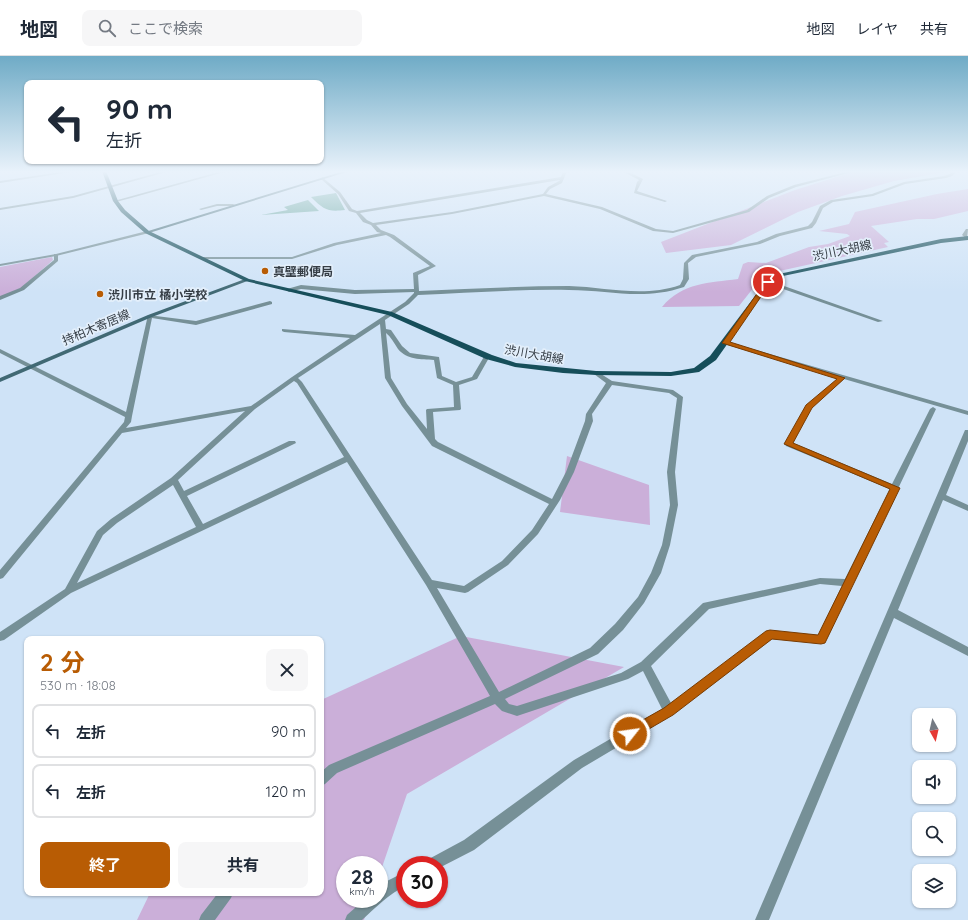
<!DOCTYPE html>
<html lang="ja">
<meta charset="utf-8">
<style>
:root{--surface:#fff;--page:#f6f6f7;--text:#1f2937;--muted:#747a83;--line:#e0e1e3;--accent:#b85c04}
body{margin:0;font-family:Quicksand,"Noto Sans JP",sans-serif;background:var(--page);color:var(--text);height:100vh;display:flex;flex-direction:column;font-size:15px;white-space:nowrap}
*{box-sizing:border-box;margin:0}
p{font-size:13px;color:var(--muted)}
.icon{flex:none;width:22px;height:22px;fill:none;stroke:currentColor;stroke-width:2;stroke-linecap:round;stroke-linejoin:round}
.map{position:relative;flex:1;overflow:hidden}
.drawer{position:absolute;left:24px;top:580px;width:300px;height:260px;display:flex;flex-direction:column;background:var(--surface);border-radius:8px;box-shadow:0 1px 3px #0004}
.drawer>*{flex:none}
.top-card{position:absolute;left:24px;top:24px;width:300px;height:84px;border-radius:8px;box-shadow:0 1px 3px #0004;background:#fff;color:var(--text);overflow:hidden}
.needle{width:26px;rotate:172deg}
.fabs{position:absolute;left:912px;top:652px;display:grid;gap:8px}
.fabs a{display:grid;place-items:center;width:44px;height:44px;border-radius:8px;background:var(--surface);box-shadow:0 1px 3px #0004;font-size:20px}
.speed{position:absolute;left:336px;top:800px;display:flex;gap:8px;font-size:20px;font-weight:700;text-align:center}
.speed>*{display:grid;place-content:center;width:52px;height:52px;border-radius:50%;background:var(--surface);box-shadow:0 1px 3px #0004;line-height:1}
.speed small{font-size:10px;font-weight:400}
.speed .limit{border:6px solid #d22;background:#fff;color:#111}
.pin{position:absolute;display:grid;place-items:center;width:34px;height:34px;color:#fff;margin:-17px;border:2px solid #fff;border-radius:50%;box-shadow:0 1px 4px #0007}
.me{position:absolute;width:44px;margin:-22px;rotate:60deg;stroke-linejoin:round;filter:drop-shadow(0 0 3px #0008)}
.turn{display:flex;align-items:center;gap:14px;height:84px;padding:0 16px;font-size:18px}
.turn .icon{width:52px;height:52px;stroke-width:2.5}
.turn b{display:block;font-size:28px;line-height:34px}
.round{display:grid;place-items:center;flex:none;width:42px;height:42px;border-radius:8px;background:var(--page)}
.overview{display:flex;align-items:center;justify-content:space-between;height:68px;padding:0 16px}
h1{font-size:24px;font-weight:700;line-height:30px;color:var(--accent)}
.button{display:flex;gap:8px;margin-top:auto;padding:8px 16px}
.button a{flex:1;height:46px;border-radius:8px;background:var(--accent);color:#fff;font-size:16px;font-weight:700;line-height:46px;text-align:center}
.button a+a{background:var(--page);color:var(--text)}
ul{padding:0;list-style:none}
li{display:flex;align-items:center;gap:12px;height:54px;margin:0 8px 6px;padding:0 8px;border:2px solid var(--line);border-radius:8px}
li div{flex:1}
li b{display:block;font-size:15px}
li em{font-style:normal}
header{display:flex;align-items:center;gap:24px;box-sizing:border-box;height:56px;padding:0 20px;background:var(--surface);border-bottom:1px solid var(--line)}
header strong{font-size:19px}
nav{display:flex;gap:22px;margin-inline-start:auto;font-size:14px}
.search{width:280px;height:36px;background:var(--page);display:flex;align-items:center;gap:10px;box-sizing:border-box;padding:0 14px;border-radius:8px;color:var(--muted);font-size:15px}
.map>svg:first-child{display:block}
</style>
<header>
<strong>地図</strong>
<div class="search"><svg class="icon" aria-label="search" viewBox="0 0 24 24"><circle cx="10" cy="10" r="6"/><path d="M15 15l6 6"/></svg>ここで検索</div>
<nav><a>地図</a><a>レイヤ</a><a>共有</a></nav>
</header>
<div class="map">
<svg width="968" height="864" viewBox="0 0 968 864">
<rect width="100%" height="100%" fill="#cfe3f7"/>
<path fill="#cbafd9" d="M856 115H951L894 125 842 140 798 156 731 189 666 197 661 186 795 134Z
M968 133V155L934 163H917L871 170 889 186 884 187 888 191 775 216 762 221 739 250 662 251C683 226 709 227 738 223L743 208 748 206 766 207 809 191 828 188 850 180 847 178 819 175 849 168 855 156 937 138Z
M52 201 53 204 18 235 0 241V211Z
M567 400 649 429 650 469 560 456Z
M461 580 624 611 407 738 379 820V809H345V843H371L364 864H137L150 837H321V644Z"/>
<path fill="#5a9d93" d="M336 137 345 154C328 156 324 154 311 141Z
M308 144 319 155 261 159 288 154 284 151Z"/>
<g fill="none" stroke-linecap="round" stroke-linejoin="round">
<path fill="#769097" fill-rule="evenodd" d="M68 115H77L0 127V125Z
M164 115H170L73 142 0 154V152L73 140Z
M222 115H228L131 142 116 146 114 145Z
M563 115H567L562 127 550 133 546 138 602 151 656 173 673 175 747 154 767 140 794 129 850 115H856L796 131 769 142 749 156 673 177 653 175 600 153 544 140 452 158 376 169 381 174 394 179 436 210 418 219 419 235C469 233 519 230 569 230 606 231 643 242 680 229L683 223 684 207 692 199 757 186 776 178 808 170 812 166 820 150 831 144 872 138 904 126 944 120 950 118 953 115H957L952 120 946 122 905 128 873 140 833 146 823 152 816 167 812 172 780 180 760 188 696 201 688 207 689 223 684 231C642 245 610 234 569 234 519 233 468 237 418 239L409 248 385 264 386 273 391 274 402 290 410 297 439 301 442 320 456 326 472 321 485 299H489L490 300 477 323 459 329 461 353 460 354 433 356 435 383 438 386 552 443 566 416 585 365 586 358 606 327 594 318V316H598L612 325 673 334 683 341 675 416 678 449 670 489 661 517 644 547 623 574 598 598 505 643 509 648 517 650 621 617 641 606 703 547 820 522 845 523 890 433 786 390 785 388 806 350 839 322 724 288V286H728L968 355V359L844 323 811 352 793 387 892 428 930 353 933 351 936 353 825 586 821 587 772 583 673 658 582 712 474 794 439 812V809H425L427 804 464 784 574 704 662 653 643 615 628 623 517 660 502 655 495 648 337 717 325 728 321 730V716L329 709 490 640 426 529 347 406 71 537 4 584 0 585V576L65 533 97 475 111 463 171 422 245 355 122 377 3 522 0 523V514L124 366 125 361 0 297V293L126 356 148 259 196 265 270 245 272 246V248L196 269 152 262 132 360 131 366 126 372 251 350 292 321 350 282 284 276 282 275V273L355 279 405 246 414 237V236L355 238 301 233 289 236 286 234 287 233 301 229 355 234 414 233 413 217 430 210 390 181 386 179 337 189 292 203H203L201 202V201H292L334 187 381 177 377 176 371 169 363 166 356 157 349 155 338 138 321 123 322 121 340 136 352 153 357 155 561 121ZM560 124 559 125 548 131 543 138 452 156 373 167 367 164 360 157ZM380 268 385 322 402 350 432 390 549 448 532 474 502 505 464 530 432 524 302 326 298 322ZM386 277C391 281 394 287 398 293 407 304 421 303 434 304L437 322 453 329 454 351 427 353 426 354 427 373 407 348 391 322ZM294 325 297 327 344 401 203 468 187 440 296 387 295 385H289L184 435 178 424 255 353ZM612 329 669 337 677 342 667 416 670 449 662 489 651 517 638 541 615 568 590 592 499 636 437 532 465 537 468 536 508 509 538 478 560 444 574 416 593 365 592 358ZM173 429 196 471 77 527 103 479 117 467ZM820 528 842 530 818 579 770 575 766 576 671 647 651 610 709 553Z
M622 115H627L643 123 637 135 667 145 665 146 634 137 637 126 639 124Z
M217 148H233L235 149 233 150H217L201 154 199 153Z
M966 173H968L967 183 962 179Z
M54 198 58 199V205L24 234 0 244V240L20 232 54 204Z
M766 225H770L883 265 878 266 766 227Z
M965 374H968V385L946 439 968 449V455L943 444 898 554 968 591V600L894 562 769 864H755Z
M405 816V830C388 839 376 851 362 864H345L347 859 365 843H379V831L383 827Z
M218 837H233L231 842 215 864H199L201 859Z"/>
<path fill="#769097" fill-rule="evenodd" d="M147 175 149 176V177L56 200 0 210V208L56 198Z"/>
<path fill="#416974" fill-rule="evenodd" d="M344 115H350L149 177 145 176Z
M245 223 250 224 152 261 0 326V322L148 259Z"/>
<path fill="#164e5a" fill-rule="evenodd" d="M102 115H106L118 145 125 154 149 175 249 223 392 256 492 299 516 307 596 315 671 316 694 312 710 300 767 224 779 218 941 183 968 180V184L941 187 783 220 771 226 716 304 699 316 671 320 596 319 563 317 515 311 486 303 388 259 245 225 145 177 121 156 113 145Z"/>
</g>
<linearGradient id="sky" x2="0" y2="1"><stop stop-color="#6fabc6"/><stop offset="0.49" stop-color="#e9f2fb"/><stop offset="1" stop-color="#e9f2fb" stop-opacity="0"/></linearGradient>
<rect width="968" height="236" fill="url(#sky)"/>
<path fill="#b85c04" stroke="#783c03" d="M766 225 771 226 730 286 845 322 812 352 793 387 900 432 825 587 821 588 772 583 673 659 630 684 625 682 623 678 625 674 664 652 766 575 770 574 818 579 890 433 784 388 806 349 837 323 722 287Z"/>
<g fill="#b85c04" stroke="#e3effb" stroke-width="1.5">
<circle cx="265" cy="215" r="4"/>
<circle cx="100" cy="238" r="4"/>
</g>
<g text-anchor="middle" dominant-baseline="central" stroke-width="3.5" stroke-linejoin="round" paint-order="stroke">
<g font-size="12" fill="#353d45" stroke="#e3effb">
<text transform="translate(842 194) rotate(-12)">渋川大胡線</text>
<text transform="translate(96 271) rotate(-23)">持柏木寄居線</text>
<text transform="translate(534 298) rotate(10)">渋川大胡線</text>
</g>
<g font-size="12" font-weight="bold" fill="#353d45" stroke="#e3effb" text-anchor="start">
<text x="273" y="215">真壁郵便局</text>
<text x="108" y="238">渋川市立 橘小学校</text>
</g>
</g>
</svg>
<div class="fabs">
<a><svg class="needle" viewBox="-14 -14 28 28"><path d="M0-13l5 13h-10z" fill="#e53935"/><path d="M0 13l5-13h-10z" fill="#747a83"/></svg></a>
<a><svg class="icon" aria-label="sound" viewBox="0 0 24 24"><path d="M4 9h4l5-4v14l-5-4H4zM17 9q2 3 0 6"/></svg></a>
<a><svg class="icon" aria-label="search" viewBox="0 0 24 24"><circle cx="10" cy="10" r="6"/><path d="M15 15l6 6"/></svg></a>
<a><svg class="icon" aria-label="layers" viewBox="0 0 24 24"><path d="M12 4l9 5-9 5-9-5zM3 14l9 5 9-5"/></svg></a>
</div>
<div class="speed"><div>28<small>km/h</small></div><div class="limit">30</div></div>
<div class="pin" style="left:768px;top:226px;background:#d93025"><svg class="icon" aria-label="arrive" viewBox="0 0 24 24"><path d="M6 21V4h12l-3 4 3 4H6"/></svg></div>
<svg class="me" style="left:630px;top:678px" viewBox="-20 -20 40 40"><circle r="17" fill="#b85c04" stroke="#fff" stroke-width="3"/><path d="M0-11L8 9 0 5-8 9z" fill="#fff"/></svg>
<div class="top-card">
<div class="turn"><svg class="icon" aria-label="left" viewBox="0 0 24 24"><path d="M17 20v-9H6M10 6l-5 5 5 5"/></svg><div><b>90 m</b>左折</div></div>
</div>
<section class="drawer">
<div class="overview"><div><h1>2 分</h1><p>530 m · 18:08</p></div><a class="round"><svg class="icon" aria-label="close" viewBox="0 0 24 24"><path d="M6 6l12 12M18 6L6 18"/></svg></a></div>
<ul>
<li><svg class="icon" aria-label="left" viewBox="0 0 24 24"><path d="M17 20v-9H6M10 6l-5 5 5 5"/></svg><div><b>左折</b></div><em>90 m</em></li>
<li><svg class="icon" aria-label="left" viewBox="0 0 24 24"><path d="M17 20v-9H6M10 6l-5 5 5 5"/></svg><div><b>左折</b></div><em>120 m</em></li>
</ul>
<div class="button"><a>終了</a><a>共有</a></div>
</section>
</div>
